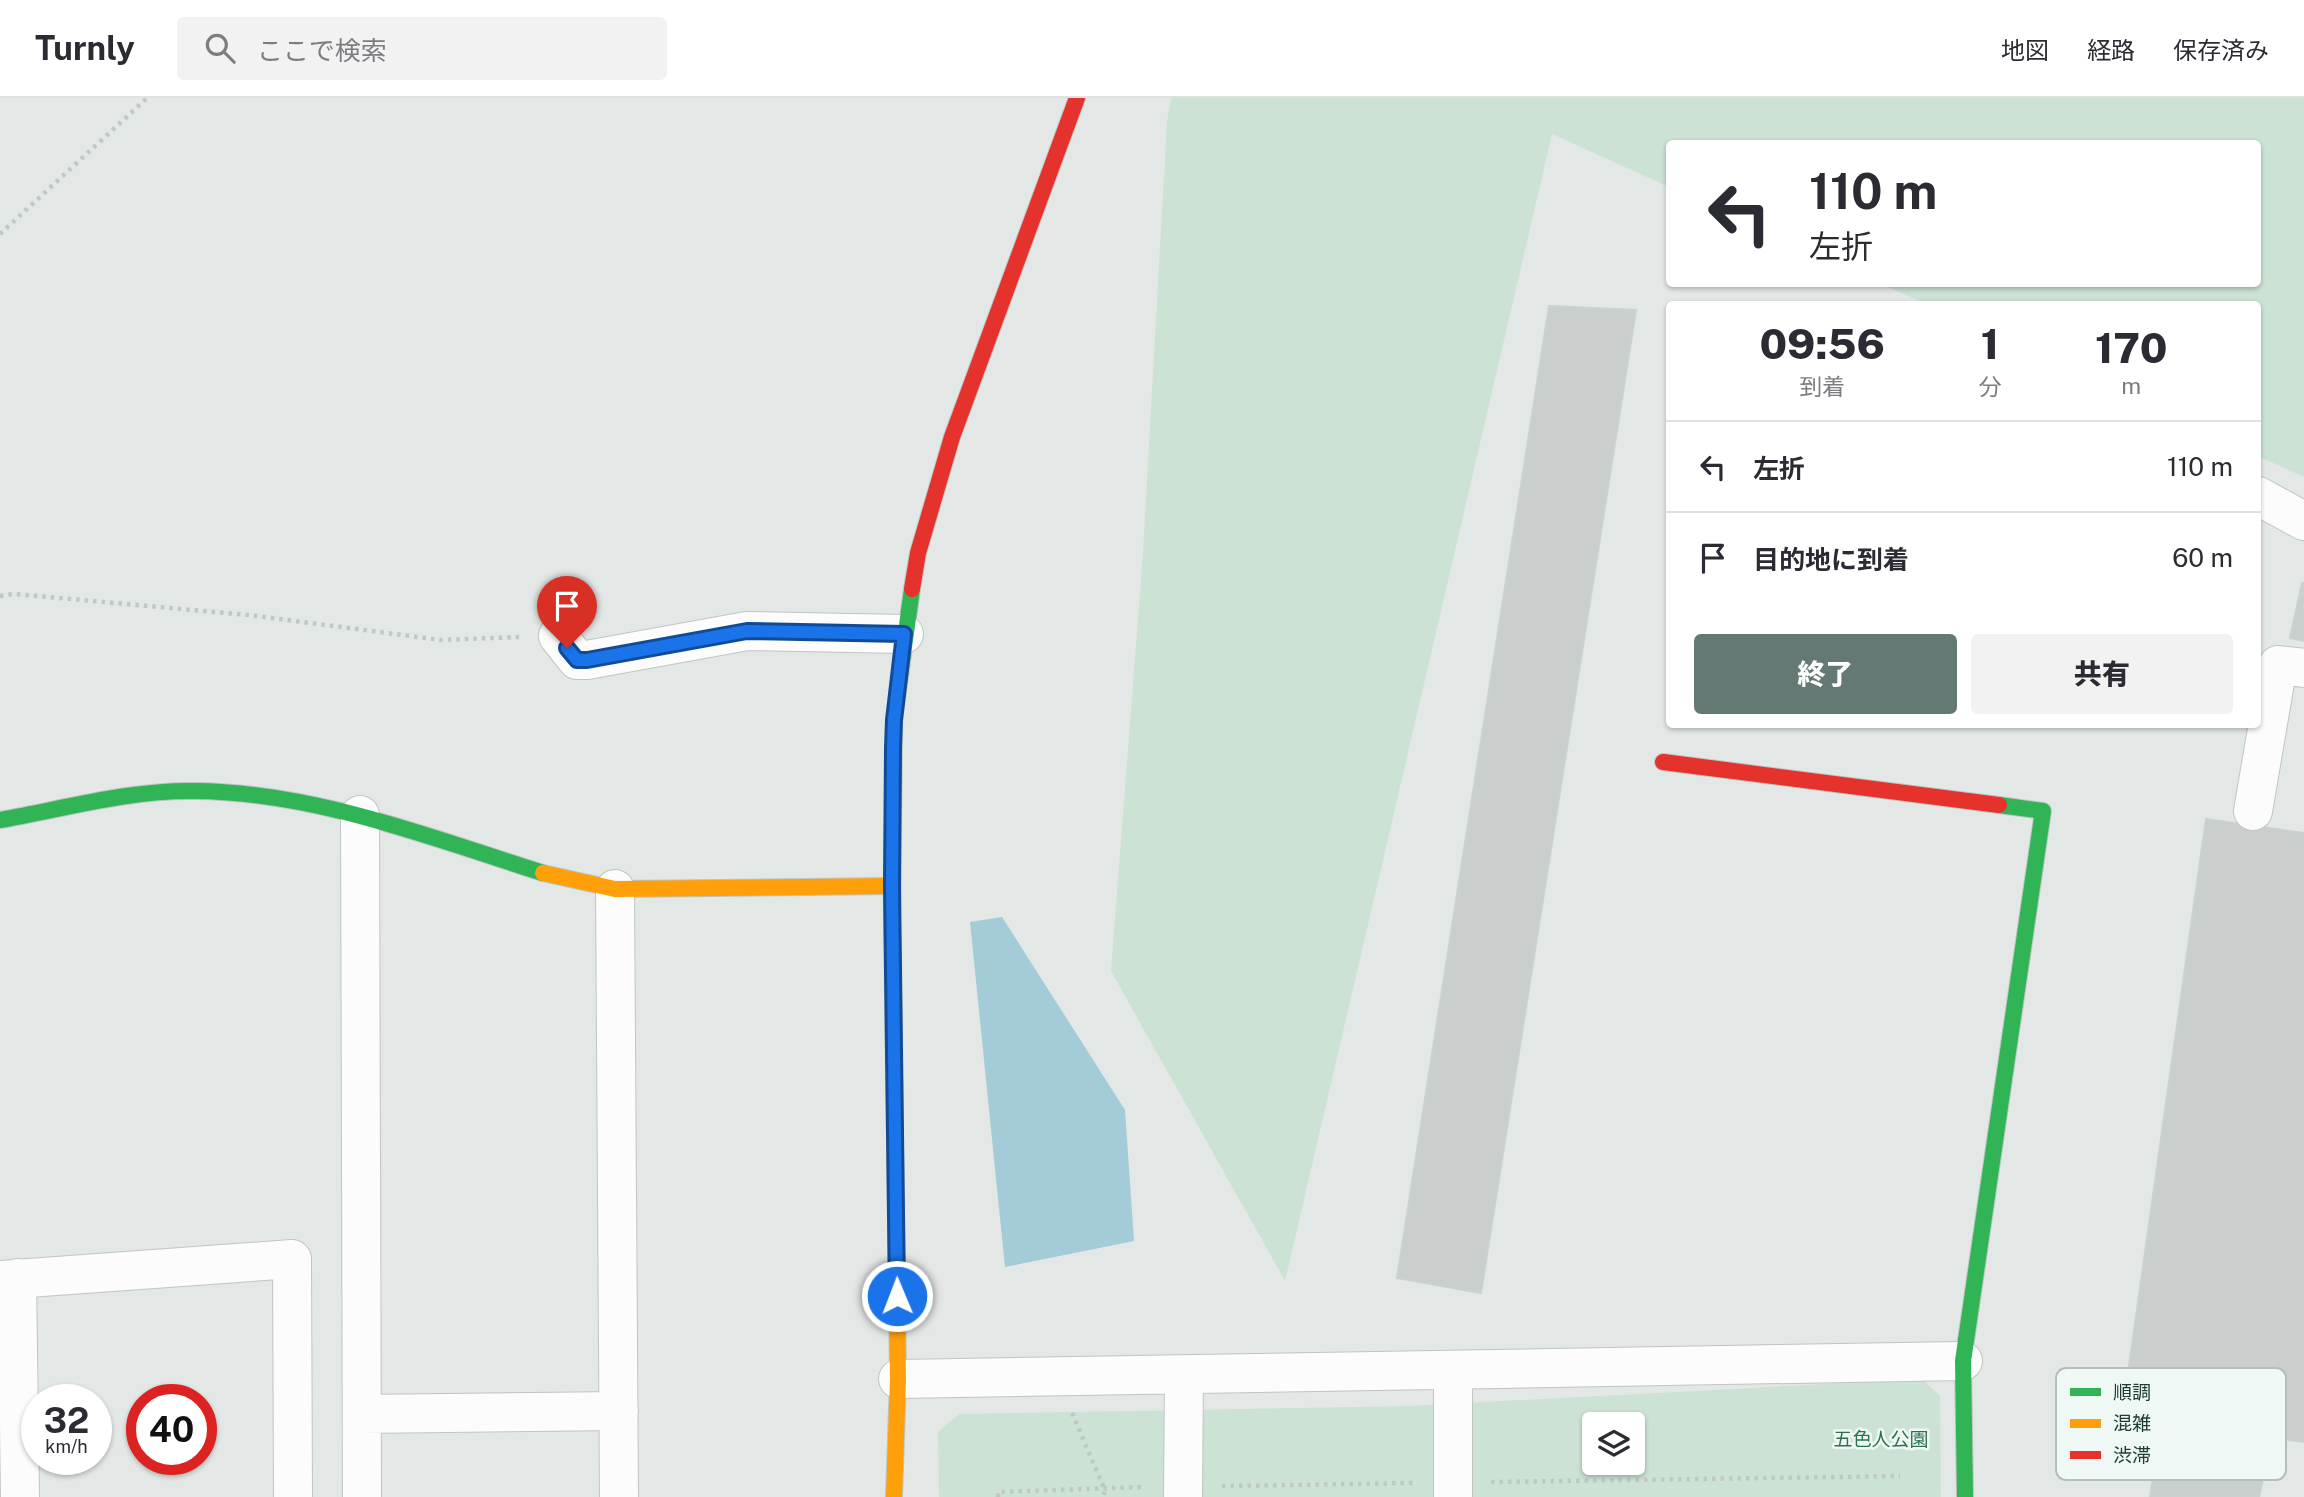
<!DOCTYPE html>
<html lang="ja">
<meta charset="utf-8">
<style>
:root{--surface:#fff;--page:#f2f2f3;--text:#2b2b33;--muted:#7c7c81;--line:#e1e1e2;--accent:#647874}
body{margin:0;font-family:"Public Sans","Noto Sans JP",sans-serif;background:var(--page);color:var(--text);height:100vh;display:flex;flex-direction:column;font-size:26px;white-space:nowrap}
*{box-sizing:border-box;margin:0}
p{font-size:23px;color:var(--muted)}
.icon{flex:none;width:38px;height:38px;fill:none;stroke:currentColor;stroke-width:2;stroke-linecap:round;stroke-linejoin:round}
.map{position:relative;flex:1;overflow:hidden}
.side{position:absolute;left:1666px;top:203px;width:595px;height:427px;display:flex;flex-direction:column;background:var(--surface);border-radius:7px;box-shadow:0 2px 5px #0004}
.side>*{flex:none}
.hud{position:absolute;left:1666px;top:42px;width:595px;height:147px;border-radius:7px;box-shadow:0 2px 5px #0004;background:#fff;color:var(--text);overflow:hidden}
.tools{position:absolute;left:1582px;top:1314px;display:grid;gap:14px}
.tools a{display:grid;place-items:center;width:63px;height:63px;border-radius:7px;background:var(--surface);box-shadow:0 2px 5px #0004;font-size:35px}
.speed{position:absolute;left:21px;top:1286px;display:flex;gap:14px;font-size:35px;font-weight:700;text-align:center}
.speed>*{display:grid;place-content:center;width:91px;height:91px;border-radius:50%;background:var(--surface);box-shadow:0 2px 5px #0004;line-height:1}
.speed small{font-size:18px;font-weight:400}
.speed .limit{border:10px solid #d22;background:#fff;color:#111}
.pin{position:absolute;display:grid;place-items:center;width:60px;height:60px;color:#fff;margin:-72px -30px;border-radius:50% 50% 50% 0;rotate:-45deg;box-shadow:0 0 7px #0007}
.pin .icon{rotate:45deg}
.me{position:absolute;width:77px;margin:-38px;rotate:359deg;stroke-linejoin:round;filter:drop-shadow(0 0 5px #0008)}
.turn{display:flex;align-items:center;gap:24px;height:147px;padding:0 28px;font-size:32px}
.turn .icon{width:91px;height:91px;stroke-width:2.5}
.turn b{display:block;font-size:49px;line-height:60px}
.eta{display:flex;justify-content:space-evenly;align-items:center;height:119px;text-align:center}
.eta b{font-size:42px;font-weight:800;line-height:49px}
.button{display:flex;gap:14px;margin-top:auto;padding:14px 28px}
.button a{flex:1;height:80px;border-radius:7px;background:var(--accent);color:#fff;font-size:28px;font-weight:800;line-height:80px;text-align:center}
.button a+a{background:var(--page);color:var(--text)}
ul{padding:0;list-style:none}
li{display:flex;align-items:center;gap:21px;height:91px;padding:0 28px;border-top:2px solid var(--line)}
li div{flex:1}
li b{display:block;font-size:26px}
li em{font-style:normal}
header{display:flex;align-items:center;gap:42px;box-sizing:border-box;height:98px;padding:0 35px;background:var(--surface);border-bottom:2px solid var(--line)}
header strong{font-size:33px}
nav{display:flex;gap:38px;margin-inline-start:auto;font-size:24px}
.search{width:490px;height:63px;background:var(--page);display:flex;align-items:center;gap:18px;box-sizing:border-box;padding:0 24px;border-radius:7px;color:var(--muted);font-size:26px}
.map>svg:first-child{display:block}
</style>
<header>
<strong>Turnly</strong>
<div class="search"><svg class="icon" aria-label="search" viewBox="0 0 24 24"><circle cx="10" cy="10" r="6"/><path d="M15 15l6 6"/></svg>ここで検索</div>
<nav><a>地図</a><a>経路</a><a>保存済み</a></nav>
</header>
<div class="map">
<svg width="2304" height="1399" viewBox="0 0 2304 1399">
<rect width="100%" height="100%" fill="#e3e8e6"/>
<path fill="#cbe2d4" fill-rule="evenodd" d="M1171 0H2304V379L2258 358V206H1926L1881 186H2258V46H1670L1669 89 1552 36 1285 1183 1111 873 1143 455 1167 24Z
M1922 1281 1940 1298 1941 1399H939L938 1334 959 1316 1409 1308ZM1594 1326H1633V1365H1594Z"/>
<path fill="#a3cbd8" d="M1002 819 1125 1012 1134 1143 1005 1169 970 824Z"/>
<path fill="#cacfce" stroke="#cbd1cf" stroke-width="2" d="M1549 208 1636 212 1481 1195 1397 1180Z
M2302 485H2304V543L2290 540Z
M2206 721 2304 735V1344L2122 1318Z
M2162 1324 2217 1332V1362L2267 1364 2259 1399H2150Z"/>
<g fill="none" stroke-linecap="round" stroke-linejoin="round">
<defs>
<path id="street" d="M2258 398 2304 423
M558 538 577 562H587L747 533 904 536
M2253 713 2278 567 2304 570
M360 717 362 1399
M615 791 619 1399
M17 1180 20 1399
M0 1182 292 1161 293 1399
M1453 1272V1399
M898 1281 1963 1263
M362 1316 619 1313
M1183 1399 1184 1278"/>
<path id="fast" d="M0 722C63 711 129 692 194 693 315 694 429 739 543 775
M892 823 894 622 912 491
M1965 1399 1963 1263 2043 713 1999 707"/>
<path id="slow" d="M543 775 615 791 892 788
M894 1399 898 1281 896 1122"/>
<path id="jam" d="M912 491 918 455 952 339 1077 0
M1663 664 1999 707
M892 823 896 1122"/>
</defs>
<use href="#street" stroke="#c0c5c3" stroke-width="40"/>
<use href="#fast" stroke="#bec6c4" stroke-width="18"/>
<use href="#slow" stroke="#bec6c4" stroke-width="18"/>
<use href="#jam" stroke="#bec6c4" stroke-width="18"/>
<path stroke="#c0c8c6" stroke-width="4.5" stroke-dasharray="3.5 5" stroke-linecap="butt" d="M0 136 147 0
M0 498 14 496 249 517 441 542 519 539
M1072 1315 1104 1390V1399
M1491 1384 1900 1378
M1222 1388 1416 1385
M998 1399V1394L1143 1389"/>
<use href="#street" stroke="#fbfcfb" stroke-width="38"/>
<use href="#fast" stroke="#30b455" stroke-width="16"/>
<use href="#slow" stroke="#ff9f0a" stroke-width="16"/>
<use href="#jam" stroke="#e5322d" stroke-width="16"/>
</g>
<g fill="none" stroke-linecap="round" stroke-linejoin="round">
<defs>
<path id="route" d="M567 550 577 562H587L747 533 904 536 894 622 893 650 892 788 897 1198"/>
</defs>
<use href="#route" stroke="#114b97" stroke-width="18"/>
<use href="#route" stroke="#1a73e8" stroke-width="12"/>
</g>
<g text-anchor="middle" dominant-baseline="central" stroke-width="5" stroke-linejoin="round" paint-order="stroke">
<g font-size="19" fill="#2a734e" stroke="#f0f8f5">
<text x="1881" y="1341">五色人公園</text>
</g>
</g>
<rect x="2056" y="1270" width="230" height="112" rx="10" fill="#f0f8f5" stroke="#b2c0bc" stroke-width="2"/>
<rect x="2070" y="1290" width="31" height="8" fill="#30b455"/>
<rect x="2070" y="1321" width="31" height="9" fill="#ff9f0a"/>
<rect x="2070" y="1353" width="31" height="8" fill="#e5322d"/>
<g font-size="19" fill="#203c37">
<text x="2113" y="1301">順調</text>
<text x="2113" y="1332">混雑</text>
<text x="2113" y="1364">渋滞</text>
</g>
</svg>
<div class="tools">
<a><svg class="icon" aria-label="layers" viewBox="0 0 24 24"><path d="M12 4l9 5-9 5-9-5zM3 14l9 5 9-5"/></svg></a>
</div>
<div class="speed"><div>32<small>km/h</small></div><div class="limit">40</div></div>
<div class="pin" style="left:567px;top:550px;background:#d93025"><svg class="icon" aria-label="arrive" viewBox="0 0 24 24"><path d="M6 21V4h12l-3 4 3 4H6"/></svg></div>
<svg class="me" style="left:897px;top:1198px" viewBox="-20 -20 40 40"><circle r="17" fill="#1a73e8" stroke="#fff" stroke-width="3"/><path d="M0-11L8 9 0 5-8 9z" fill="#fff"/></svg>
<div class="hud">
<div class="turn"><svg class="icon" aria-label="left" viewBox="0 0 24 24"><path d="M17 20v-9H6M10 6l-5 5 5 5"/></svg><div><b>110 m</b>左折</div></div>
</div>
<section class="side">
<div class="eta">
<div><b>09:56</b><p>到着</p></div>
<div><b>1</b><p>分</p></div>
<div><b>170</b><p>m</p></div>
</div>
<ul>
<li><svg class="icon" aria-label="left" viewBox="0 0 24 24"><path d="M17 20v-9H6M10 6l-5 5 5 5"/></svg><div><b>左折</b></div><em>110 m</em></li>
<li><svg class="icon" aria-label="arrive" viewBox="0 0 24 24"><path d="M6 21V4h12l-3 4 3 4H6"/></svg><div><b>目的地に到着</b></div><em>60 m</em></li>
</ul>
<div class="button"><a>終了</a><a>共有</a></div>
</section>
</div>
